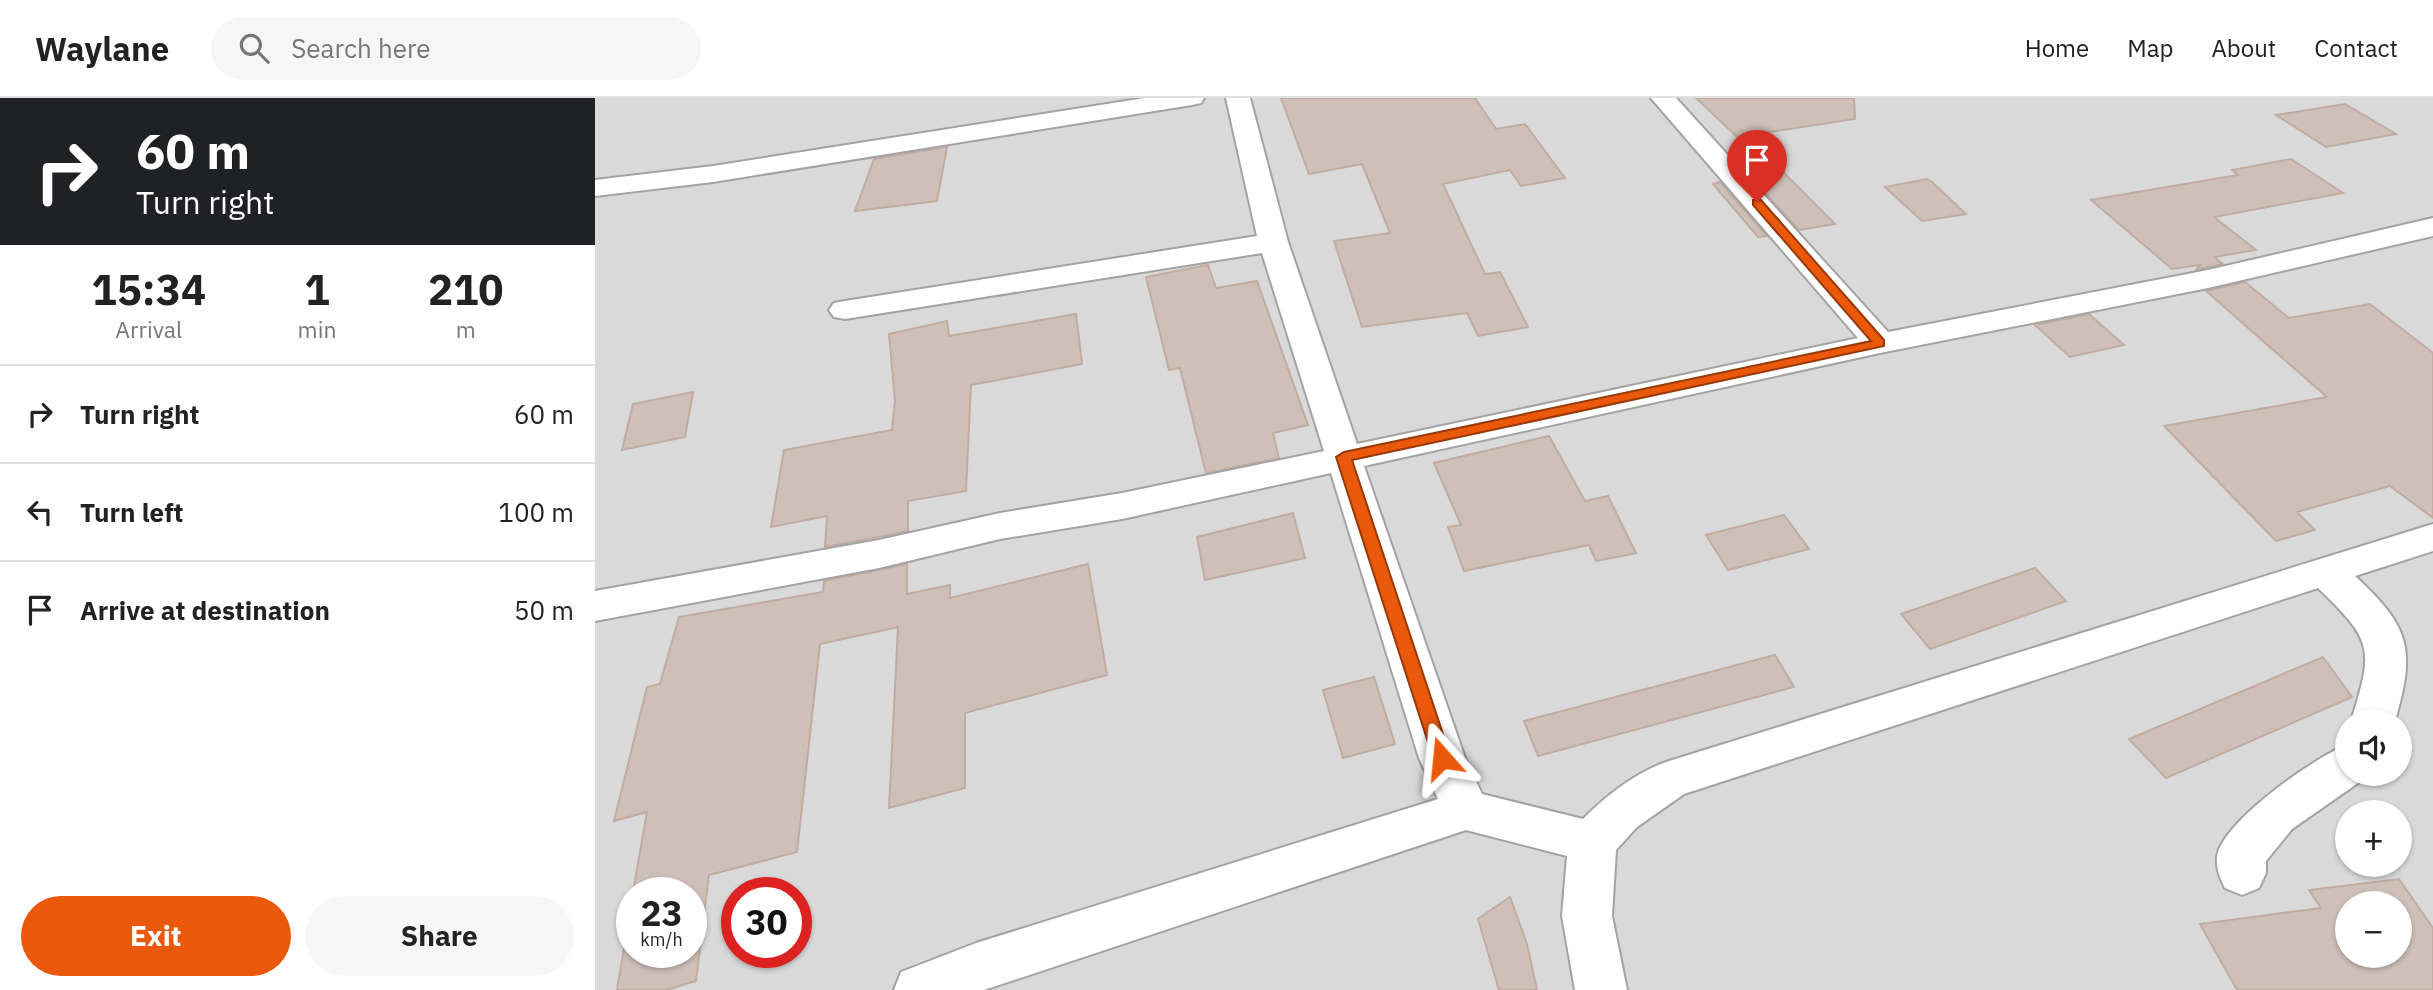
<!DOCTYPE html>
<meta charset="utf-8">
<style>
:root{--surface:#fff;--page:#f6f6f6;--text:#222;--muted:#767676;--line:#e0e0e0;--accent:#ea580c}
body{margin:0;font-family:"IBM Plex Sans",sans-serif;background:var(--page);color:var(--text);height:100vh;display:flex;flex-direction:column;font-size:26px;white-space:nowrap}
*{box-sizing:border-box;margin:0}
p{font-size:23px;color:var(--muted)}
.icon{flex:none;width:38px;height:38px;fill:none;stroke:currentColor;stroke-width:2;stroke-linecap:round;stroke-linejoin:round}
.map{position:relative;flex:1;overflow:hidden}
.side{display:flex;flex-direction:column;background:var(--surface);width:595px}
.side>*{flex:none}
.banner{background:#202124;color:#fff;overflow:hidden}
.controls{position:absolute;left:1740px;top:611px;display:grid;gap:14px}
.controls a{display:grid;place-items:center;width:77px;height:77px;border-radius:50%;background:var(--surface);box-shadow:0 2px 5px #0004;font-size:35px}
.speed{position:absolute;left:21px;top:779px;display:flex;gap:14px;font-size:35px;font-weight:700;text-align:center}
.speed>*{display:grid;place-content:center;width:91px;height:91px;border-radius:50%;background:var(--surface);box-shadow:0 2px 5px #0004;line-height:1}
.speed small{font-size:18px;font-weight:400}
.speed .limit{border:10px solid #d22;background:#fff;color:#111}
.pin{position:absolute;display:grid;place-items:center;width:60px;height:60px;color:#fff;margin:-72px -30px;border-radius:50% 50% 50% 0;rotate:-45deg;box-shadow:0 0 7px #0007}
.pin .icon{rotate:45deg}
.me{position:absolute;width:77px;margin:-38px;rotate:342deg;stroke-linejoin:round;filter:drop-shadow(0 0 5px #0008)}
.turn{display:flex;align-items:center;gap:24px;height:147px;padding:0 21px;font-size:32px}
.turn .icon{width:91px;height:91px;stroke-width:2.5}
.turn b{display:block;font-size:49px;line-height:60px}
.eta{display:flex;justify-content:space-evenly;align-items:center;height:119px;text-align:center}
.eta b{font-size:42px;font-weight:700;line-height:49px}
.action{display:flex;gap:14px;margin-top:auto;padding:14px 21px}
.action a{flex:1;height:80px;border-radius:42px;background:var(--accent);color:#fff;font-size:28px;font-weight:700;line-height:80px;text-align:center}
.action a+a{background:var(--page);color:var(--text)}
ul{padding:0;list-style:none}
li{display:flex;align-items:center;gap:21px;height:98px;padding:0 21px;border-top:2px solid var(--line)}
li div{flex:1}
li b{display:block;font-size:26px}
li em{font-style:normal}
header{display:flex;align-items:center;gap:42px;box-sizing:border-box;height:98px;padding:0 35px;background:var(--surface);border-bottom:2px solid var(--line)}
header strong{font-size:33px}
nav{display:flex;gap:38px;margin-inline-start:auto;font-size:24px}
.search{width:490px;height:63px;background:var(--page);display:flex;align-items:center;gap:18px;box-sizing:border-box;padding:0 24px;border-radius:38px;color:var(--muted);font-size:26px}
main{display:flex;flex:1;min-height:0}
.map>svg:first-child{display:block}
</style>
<header>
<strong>Waylane</strong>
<div class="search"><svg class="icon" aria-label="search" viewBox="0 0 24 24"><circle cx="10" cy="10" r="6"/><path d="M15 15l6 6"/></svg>Search here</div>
<nav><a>Home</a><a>Map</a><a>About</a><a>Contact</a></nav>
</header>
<main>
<section class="side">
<div class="banner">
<div class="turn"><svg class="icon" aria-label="right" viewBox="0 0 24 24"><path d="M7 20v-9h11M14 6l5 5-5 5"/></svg><div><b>60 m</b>Turn right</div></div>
</div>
<div class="eta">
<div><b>15:34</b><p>Arrival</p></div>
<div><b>1</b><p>min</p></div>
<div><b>210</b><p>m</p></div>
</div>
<ul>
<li><svg class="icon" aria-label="right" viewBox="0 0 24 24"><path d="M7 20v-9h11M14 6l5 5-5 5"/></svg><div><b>Turn right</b></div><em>60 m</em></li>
<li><svg class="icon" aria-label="left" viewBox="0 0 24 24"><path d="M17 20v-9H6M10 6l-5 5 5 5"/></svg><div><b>Turn left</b></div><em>100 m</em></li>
<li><svg class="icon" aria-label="arrive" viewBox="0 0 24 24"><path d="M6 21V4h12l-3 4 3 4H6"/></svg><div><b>Arrive at destination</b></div><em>50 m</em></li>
</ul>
<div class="action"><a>Exit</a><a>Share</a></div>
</section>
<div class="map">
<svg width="1838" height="892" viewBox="0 0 1838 892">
<rect width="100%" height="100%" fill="#eee8e0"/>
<path fill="#dad9d9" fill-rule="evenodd" d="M0 0H1838V892H0ZM1752 623H1804V676H1752ZM1752 714H1804V766H1752ZM37 794H96V854H37ZM142 794H201V854H142ZM1752 805H1804V858H1752Z"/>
<path fill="#cec0b9" stroke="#c1aca2" stroke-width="2" fill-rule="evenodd" d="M686 0H880L901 31 930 26 970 80 926 88 915 72 848 86 890 176 905 174 933 229 883 238 872 215 767 229 739 143 795 135 767 66 714 76Z
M1101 0H1259L1260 21 1142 39Z
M1750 6 1801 36 1731 49 1681 17Z
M352 49 342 103 260 113 279 61Z
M1696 61 1748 95 1619 119 1661 152 1619 159 1628 166 1612 169 1601 172 1605 167 1577 171 1496 102 1643 77 1637 72Z
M1188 74 1240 126 1204 132 1156 79Z
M1332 81 1337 84 1371 116 1327 123 1290 89Z
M1125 84 1172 138 1163 139 1118 86Z
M613 167 621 190 662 183 713 327 678 335 684 360 611 375 585 270 574 272 551 179Z
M1650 184 1694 220 1775 206 1838 255V420L1795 388 1702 414 1720 432 1681 443 1569 328 1732 299 1611 193Z
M481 216 487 266 376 287 371 393 313 403V433L283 439 230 449 232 418 176 429 189 352 297 332 300 303 294 236 352 223 354 238Z
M1494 216 1529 247 1475 259 1440 227Z
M98 294 90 339 27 352 38 306Z
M954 338 990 403 1013 398 1041 455 1001 463 994 447 869 473 853 429 866 427 839 365Z
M698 415 710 460 610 482 602 439Z
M1189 417 1214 451 1133 472 1111 437Z
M312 466V496L355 487V500L493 466 512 577 370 615V690L294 710 303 529 225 546 202 754 114 777 101 883 71 892H22L37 802V854H96V794H38L52 714 19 723 52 589 65 586 84 519 228 494 229 483Z
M1440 470 1471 503 1335 551 1306 516Z
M1180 557 1199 589 943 658 929 623Z
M1728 559 1757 599 1571 680 1534 641Z
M779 579 800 646 748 660 728 592Z
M1804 781 1838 830V892H1642L1605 826 1726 810 1714 792ZM1752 805H1804V858H1752Z
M915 799 932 846 942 892H904L883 821Z"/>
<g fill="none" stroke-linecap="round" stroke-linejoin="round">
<defs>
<path id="street" d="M550 0H609L606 5 597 7 118 84 0 98V82L118 68Z
M631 0H655L693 144 762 346 1263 240 1056 0H1081L1293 234 1613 172 1838 120V138L1613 190 1285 255 769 368 870 660 887 696 988 721C1012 697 1041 674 1074 663L1838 426V453L1760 478C1815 529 1821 551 1800 623H1756C1779 550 1778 543 1723 490L1089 696 1042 729 1021 752 1017 818 1032 892H980L967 818 972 758 871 732 389 892H299L306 874 381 845 843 701 824 660 736 375 527 421 405 441 284 470 0 523V493L284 442 405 415 527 395 729 353 667 155 250 221 239 219 234 212 239 205 250 203 662 138Z
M1752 647V676H1770L1763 685 1697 731 1671 763V775L1664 790 1647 797 1630 790C1625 780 1621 771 1622 759 1626 725 1721 658 1752 647Z"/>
</defs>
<use href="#street" stroke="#a3a3a3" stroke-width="4"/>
<use href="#street" fill="#fff" fill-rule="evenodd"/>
</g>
<path fill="#ea580c" stroke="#983908" stroke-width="2" d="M1158 102H1166L1289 242V248L757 362 856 660 854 666 847 668 840 666 741 359 749 354 1276 243 1158 107Z"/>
</svg>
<div class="controls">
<a><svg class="icon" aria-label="sound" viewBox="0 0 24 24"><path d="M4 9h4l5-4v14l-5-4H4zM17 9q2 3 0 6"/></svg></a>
<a>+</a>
<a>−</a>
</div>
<div class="speed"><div>23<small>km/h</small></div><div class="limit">30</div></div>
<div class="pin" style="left:1162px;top:104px;background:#d93025"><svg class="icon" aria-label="arrive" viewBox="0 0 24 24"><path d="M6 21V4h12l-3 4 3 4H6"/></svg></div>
<svg class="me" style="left:847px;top:660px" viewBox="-20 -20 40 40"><path d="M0-17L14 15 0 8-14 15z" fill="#ea580c" stroke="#fff" stroke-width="4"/></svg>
</div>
</main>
